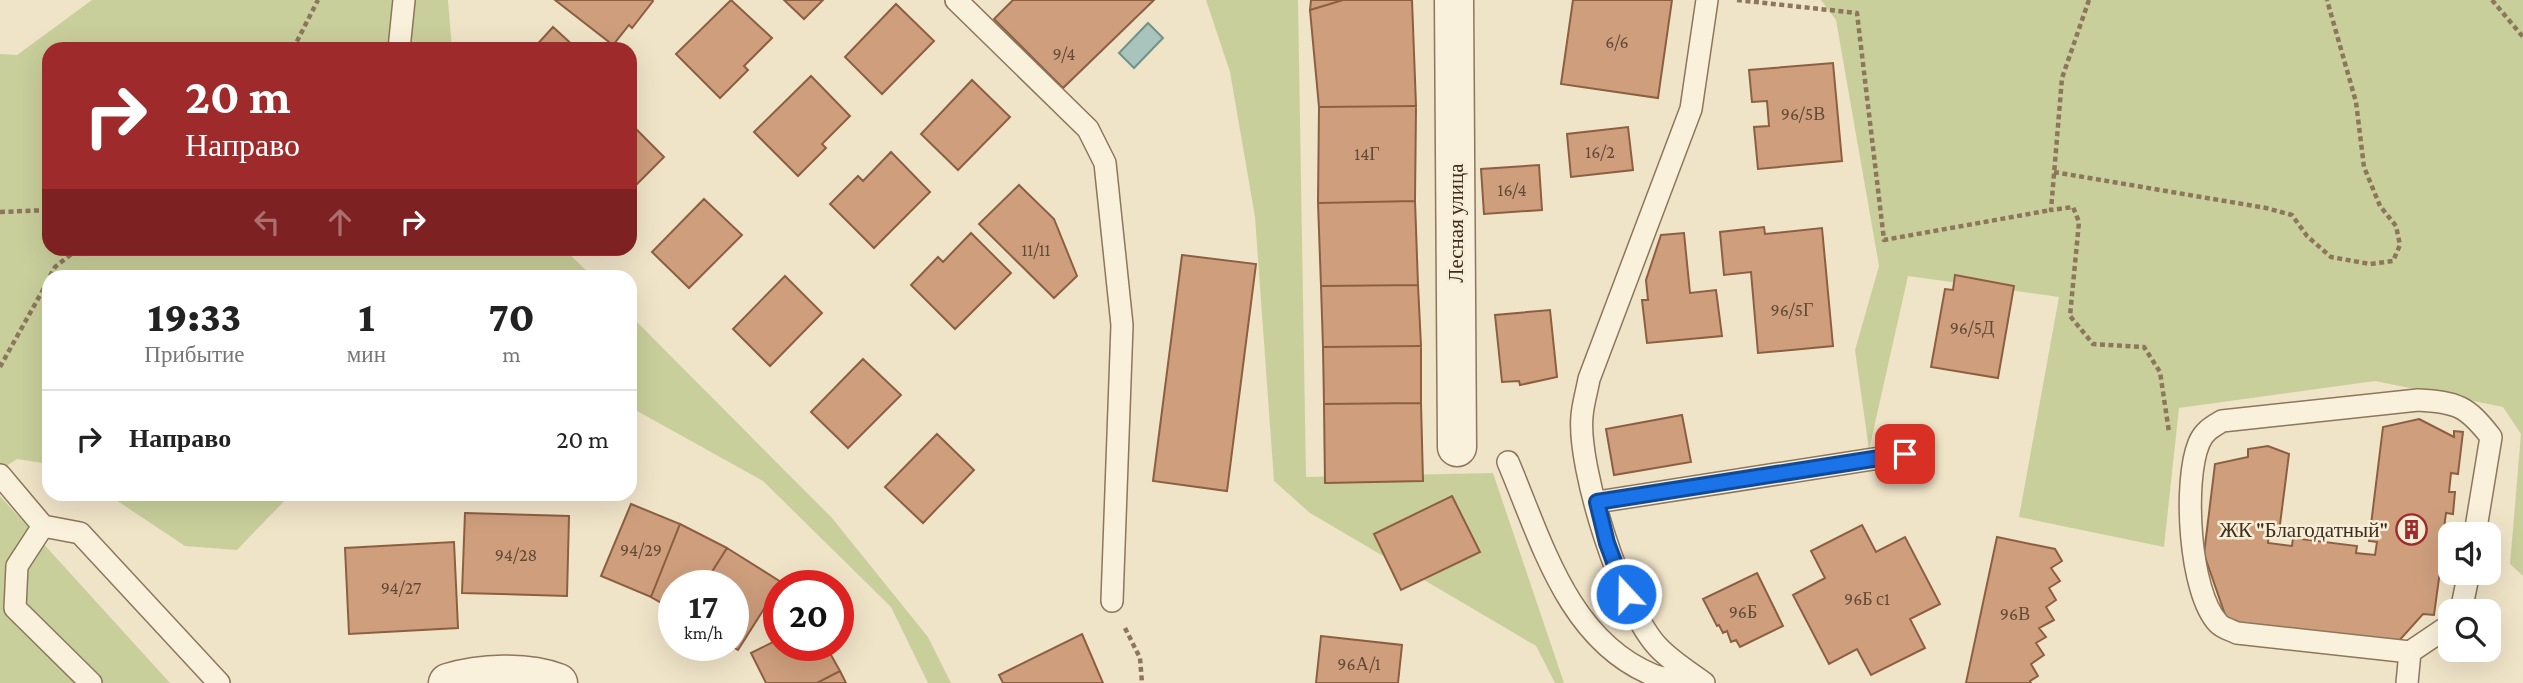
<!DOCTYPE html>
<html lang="ru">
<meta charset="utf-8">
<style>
:root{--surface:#fff;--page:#f6f6f6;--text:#222;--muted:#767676;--line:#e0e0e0}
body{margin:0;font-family:"Crimson Pro",serif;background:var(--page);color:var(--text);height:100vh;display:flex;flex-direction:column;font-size:26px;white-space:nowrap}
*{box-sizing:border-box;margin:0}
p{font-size:23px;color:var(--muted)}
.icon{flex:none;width:38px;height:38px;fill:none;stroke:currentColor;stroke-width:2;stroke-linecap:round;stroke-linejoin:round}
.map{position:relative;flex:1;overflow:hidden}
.panel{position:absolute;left:42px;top:270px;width:595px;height:231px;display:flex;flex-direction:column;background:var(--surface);border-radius:21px;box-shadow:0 7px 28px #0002}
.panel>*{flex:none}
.hud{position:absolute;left:42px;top:42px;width:595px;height:214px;border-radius:21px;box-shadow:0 7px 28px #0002;background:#9e2a2b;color:#fff;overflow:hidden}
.buttons{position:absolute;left:2438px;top:522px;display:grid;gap:14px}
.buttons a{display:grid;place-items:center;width:63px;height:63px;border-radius:14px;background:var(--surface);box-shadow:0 7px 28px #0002;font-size:35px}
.speed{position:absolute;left:658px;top:570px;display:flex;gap:14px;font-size:35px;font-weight:700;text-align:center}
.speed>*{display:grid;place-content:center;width:91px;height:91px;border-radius:50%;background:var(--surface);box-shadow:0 7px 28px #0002;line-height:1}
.speed small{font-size:18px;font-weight:400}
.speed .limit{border:10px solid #d22;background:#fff;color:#111}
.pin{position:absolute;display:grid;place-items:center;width:60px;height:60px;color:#fff;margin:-30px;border-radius:14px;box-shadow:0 4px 10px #0006}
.me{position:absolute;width:77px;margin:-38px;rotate:339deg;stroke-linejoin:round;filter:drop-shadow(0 0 5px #0008)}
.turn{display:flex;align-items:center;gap:24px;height:147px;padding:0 28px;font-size:32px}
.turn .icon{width:91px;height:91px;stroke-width:2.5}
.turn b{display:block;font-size:49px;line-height:60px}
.lanes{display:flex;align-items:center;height:66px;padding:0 28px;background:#0003;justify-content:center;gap:35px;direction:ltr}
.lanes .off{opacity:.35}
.eta{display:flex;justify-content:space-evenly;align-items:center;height:119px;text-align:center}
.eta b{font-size:42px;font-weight:800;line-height:49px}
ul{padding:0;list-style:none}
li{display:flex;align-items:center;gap:21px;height:98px;padding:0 28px;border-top:2px solid var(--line)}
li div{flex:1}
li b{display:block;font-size:26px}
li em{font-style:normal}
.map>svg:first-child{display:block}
</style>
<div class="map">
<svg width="2523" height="683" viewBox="0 0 2523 683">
<rect width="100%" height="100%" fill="#f0e4c8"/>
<path fill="#c9cf9b" d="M92 0H448L452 49H49V248L564 249 592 276H49V464L17 459 0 470V54L17 55Z
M1206 0H1298L1306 477 1493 473 1564 683H1555L1536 646 1310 513 1274 481 1255 217 1230 72Z
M1821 0H2523V576L2510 564 2521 434 2503 407 2375 381 2179 408 2164 547 2019 517 2059 297 1908 276 1869 450 1855 350 1879 266 1836 20Z
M630 315 832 518 928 637 951 683H928L891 607 763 481 630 407Z
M107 494H291L237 550 185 546Z
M0 496 170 683H0Z"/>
<path fill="#a9c4bc" stroke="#6f938a" stroke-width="2" d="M1148 23 1163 38 1134 68 1119 53Z"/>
<path fill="#cf9f7d" stroke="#8d5f41" stroke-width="2" d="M555 0H652L653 1 632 28 629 25 613 45Z
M731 0 772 38 744 66 748 70 720 98 676 54Z
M784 0H823L804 19Z
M1013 0H1154L1063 88 994 19Z
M1311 0H1343L1310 10Z
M1343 0H1412L1416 106 1319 107 1310 10Z
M1573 0H1672L1658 98 1561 84Z
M896 4 934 41 882 94 845 57Z
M553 27 577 49H533Z
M1833 63 1842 161 1758 169 1754 127 1769 126 1767 101 1752 102 1749 70Z
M811 76 850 116 822 144 826 148 798 176 754 132Z
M972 80 1010 117 958 170 921 134Z
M1416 106 1415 201 1318 203 1319 107Z
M630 123 664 157 630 191Z
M1628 127 1633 170 1571 177 1567 134Z
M891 152 930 192 874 248 830 204 858 176 863 181Z
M1539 165 1542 210 1484 214 1481 169Z
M1019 185 1054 219 1077 276 1054 298 979 224Z
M704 199 742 235 689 288 652 252Z
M1415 201 1418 285 1321 286 1318 203Z
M1764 227 1765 234 1822 228 1833 346 1758 353 1751 272 1724 275 1720 232Z
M971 233 1011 273 955 329 911 285 938 257 943 262Z
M1684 233 1690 293 1716 290 1722 336 1647 343 1642 300H1648L1646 280 1661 235Z
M1182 255 1256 264 1227 491 1153 481Z
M1955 275 2014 286 1998 378 1931 367 1945 289 1953 290Z
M785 276 822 313 770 366 733 329Z
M1418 285 1421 346 1323 347 1321 286Z
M1550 310 1557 377 1520 385 1519 381 1502 382 1495 315Z
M1421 346V403L1324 404 1323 347Z
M863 359 901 395 848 448 811 412Z
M1421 403 1423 481 1325 483 1324 404Z
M1682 415 1691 462 1614 475 1606 429Z
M2419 419 2454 437V431L2463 432 2458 474 2451 473 2449 492H2455L2453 514 2446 513 2444 528 2451 529 2448 550 2443 549 2434 615 2423 614 2397 643 2229 626 2204 554 2215 464 2248 457V449L2268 446 2289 454 2279 532 2269 531 2268 543 2292 546 2293 538 2357 546 2356 553 2375 555 2377 542 2369 541 2383 427Z
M937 434 974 470 923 523 885 487Z
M1452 496 1480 552 1401 590 1374 534Z
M631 504 680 524 651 597 601 576Z
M465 513 569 516 567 596 462 593Z
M680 524 727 548 703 586H674V610L651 597Z
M1862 525 1876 552 1905 537 1940 604 1910 619 1925 648 1871 675 1857 649 1829 664 1793 595 1825 578 1811 551Z
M1997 537 2055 549 2062 561 2051 568 2060 581 2049 588 2056 600 2046 607 2054 620 2039 628 2046 637 2036 643 2044 655 2031 664 2038 676 2030 681 2031 683H1966Z
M454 542 458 628 349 634 345 548Z
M727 548 781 582 738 650 731 646 733 586H703Z
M1757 573 1783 626 1740 647 1736 640 1731 642 1727 631 1723 633 1719 625 1717 626 1703 599Z
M1082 634 1103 683H1003L999 675Z
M1321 636 1402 645 1398 683H1316Z
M779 639V646H826L840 671 817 683H766L751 653Z
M840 671 846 683H817Z"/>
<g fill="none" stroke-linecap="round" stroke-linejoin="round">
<defs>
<path id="lane" d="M956 0 1088 129 1105 163 1122 325 1112 601
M399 49 404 0
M1508 462C1541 539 1567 640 1653 675 1667 681 1686 680 1701 683
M0 475 43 526
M1597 502 1905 454
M2461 611 2469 572
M2450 625 2410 652 2237 633C2231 630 2222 628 2218 623 2189 592 2183 481 2199 443 2204 431 2212 427 2222 421L2418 400C2457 402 2467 406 2491 437L2475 534
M91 683 15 608 17 566 43 526 80 533 219 683
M1704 683C1689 672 1671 661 1658 647 1622 609 1577 467 1582 416 1583 403 1587 391 1589 379L1691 109 1707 0
M2407 683 2410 652"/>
<path id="street" d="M1454 0 1457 447
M448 683C480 673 527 671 558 683"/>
</defs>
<use href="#lane" stroke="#8d765c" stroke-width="24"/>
<use href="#street" stroke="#8d765c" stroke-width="41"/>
<path stroke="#8d765c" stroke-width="4.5" stroke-dasharray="5 3.5" stroke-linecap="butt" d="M1737 0 1857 13 1884 240 2051 210
M2089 0 2062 78 2051 210 2073 207 2079 222 2070 316 2093 344 2144 347 2160 372 2169 432
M2492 0 2523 37
M293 49 318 0
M2054 172 2266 208 2292 215 2307 236 2331 257 2370 264 2393 261 2400 245 2396 226 2380 206 2364 167 2356 102 2327 0
M0 212 49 210
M50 276 55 267 79 248
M0 367 49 279
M1125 628 1140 658 1142 683"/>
<use href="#lane" stroke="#faf1dc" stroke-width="21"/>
<use href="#street" stroke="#faf1dc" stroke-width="38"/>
</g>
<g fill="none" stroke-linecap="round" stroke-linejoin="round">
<defs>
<path id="route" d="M1626 594 1607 543 1597 502 1905 454"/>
</defs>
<use href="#route" stroke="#114b97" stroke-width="18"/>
<use href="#route" stroke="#1a73e8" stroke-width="12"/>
</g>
<defs>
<symbol id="building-ring" viewBox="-11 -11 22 22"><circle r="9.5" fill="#f7eed8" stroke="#9e2a2b" stroke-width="1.5"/><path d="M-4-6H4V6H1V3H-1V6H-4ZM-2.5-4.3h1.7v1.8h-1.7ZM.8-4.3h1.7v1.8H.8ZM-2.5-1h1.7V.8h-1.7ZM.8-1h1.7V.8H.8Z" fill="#9e2a2b"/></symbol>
</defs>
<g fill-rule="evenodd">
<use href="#building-ring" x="2394" y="512" width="35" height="35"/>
</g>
<g text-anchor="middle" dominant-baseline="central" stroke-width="5" stroke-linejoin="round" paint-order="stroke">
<g font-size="18" fill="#624a37">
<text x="1617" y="42">6/6</text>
<text x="1064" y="54">9/4</text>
<text x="1803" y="114">96/5В</text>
<text x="1600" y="152">16/2</text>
<text x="1367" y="154">14Г</text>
<text x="1512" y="190">16/4</text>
<text x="1036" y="250">11/11</text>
<text x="1792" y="310">96/5Г</text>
<text x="1972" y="328">96/5Д</text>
<text x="641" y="550">94/29</text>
<text x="516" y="555">94/28</text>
<text x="401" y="588">94/27</text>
<text x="1867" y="599">96Б с1</text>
<text x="1743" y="612">96Б</text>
<text x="2015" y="614">96В</text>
<text x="1359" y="664">96А/1</text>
</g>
<g font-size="21" fill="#3d2e20" stroke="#f7eed8">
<text transform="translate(1456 223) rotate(-90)">Лесная улица</text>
</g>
<g font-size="21" fill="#3d2e20" stroke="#f7eed8" text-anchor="end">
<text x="2388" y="530">ЖК "Благодатный"</text>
</g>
</g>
</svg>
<div class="buttons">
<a><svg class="icon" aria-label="sound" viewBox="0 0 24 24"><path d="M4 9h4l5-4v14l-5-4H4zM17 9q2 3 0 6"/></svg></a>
<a><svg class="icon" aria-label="search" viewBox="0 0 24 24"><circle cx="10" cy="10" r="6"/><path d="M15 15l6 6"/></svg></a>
</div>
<div class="speed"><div>17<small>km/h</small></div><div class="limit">20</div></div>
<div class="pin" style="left:1905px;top:454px;background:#d93025"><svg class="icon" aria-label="arrive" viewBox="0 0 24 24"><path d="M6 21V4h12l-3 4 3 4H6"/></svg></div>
<svg class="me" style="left:1626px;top:594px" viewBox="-20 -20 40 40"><circle r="17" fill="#1a73e8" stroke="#fff" stroke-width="3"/><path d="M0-11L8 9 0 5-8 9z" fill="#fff"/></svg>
<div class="hud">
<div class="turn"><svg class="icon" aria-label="right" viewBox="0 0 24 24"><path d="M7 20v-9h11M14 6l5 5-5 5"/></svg><div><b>20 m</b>Направо</div></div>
<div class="lanes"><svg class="icon off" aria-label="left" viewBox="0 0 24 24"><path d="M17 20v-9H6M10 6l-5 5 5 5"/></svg><svg class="icon off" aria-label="ahead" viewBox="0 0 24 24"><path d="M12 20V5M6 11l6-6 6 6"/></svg><svg class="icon" aria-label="right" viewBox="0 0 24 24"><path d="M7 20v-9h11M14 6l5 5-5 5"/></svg></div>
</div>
<section class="panel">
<div class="eta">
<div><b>19:33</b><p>Прибытие</p></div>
<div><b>1</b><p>мин</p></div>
<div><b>70</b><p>m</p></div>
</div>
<ul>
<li><svg class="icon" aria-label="right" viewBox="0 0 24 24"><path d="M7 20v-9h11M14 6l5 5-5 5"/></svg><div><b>Направо</b></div><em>20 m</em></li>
</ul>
</section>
</div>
